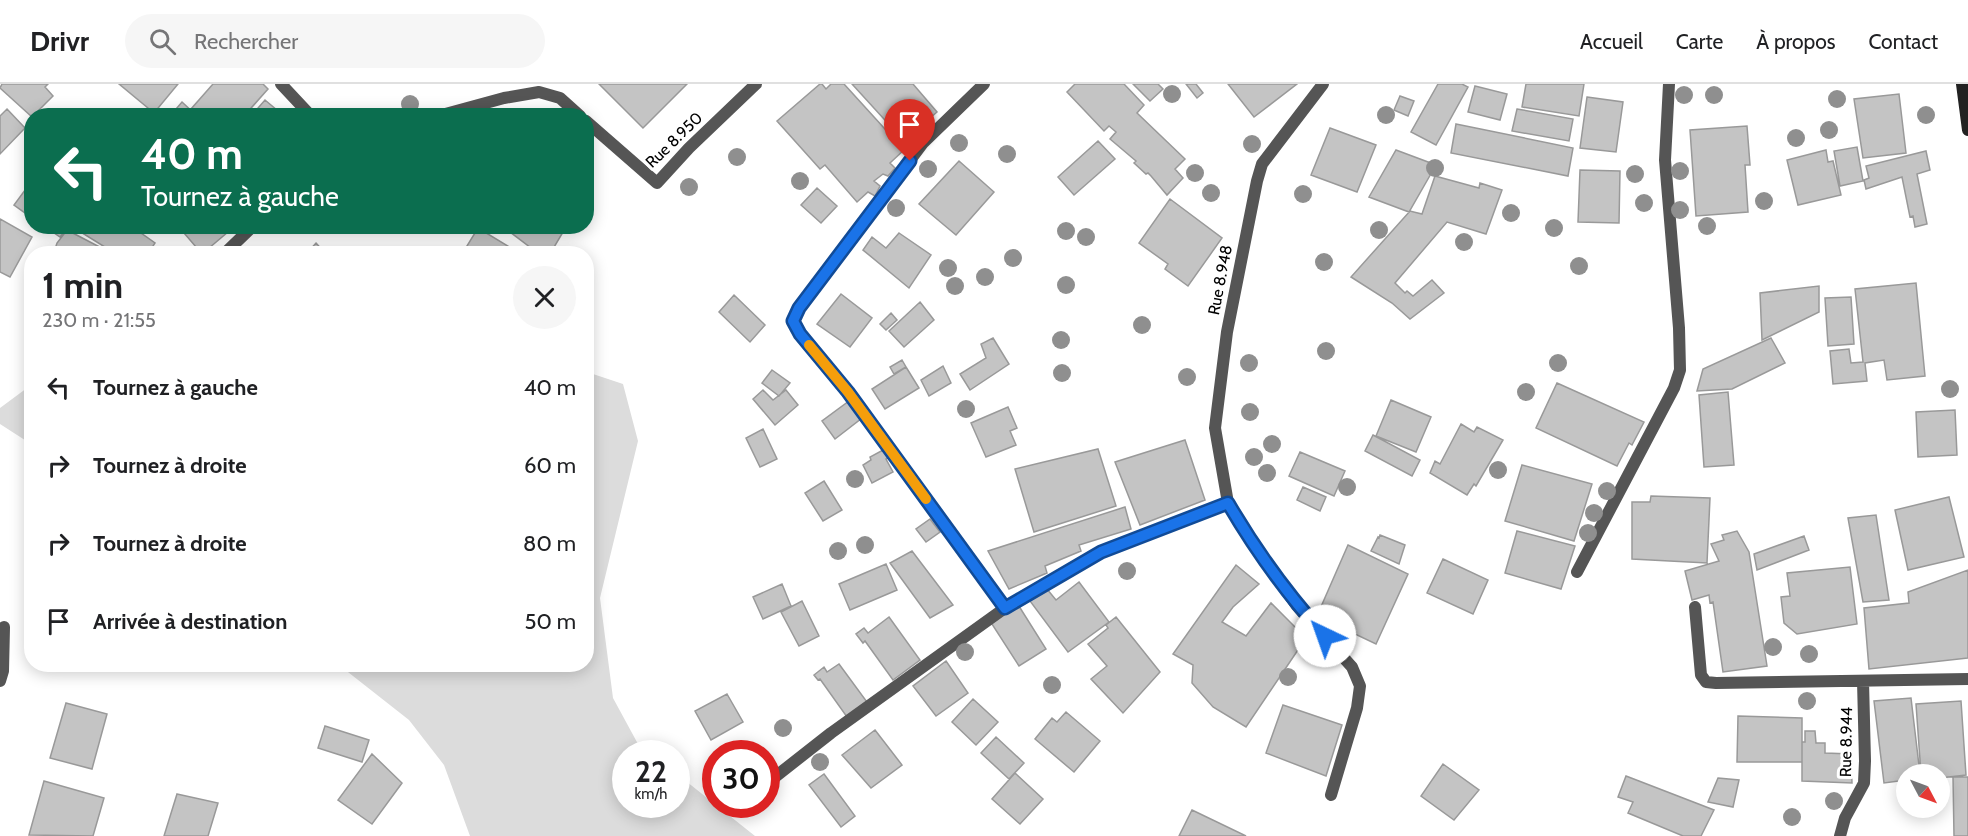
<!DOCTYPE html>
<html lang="fr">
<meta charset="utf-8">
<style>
:root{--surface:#fff;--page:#f6f6f6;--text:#202124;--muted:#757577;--line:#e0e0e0}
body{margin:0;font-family:Cabin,sans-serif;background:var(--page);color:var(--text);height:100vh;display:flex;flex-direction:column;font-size:22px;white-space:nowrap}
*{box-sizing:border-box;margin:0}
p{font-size:20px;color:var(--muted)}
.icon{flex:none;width:33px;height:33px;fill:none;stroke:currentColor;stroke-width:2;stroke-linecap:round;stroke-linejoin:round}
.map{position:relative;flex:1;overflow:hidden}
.side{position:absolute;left:24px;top:162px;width:570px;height:426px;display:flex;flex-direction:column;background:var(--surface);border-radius:24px;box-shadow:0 3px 15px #0003}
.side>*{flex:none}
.hud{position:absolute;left:24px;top:24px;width:570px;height:126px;border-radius:24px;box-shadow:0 3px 15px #0003;background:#0b6e4f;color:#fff;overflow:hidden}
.needle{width:39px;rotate:131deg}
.tools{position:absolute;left:1896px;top:680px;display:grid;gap:12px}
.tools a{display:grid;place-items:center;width:54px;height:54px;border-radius:50%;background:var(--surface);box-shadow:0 3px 15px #0003;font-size:30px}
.speed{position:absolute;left:612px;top:656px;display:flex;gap:12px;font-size:30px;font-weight:700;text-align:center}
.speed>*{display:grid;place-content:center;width:78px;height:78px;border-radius:50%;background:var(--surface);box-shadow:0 3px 15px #0003;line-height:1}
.speed small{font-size:15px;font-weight:400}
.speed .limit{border:9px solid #d22;background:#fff;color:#111}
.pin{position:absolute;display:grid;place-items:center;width:51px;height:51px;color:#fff;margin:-62px -26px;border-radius:50% 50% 50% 0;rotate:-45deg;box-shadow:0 0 6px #0007}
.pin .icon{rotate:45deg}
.me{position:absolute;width:66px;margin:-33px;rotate:318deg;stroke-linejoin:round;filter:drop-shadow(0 0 4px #0008)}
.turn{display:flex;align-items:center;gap:21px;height:126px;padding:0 18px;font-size:27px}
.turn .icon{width:78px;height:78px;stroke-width:2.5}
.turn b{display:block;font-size:42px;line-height:51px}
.round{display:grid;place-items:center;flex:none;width:63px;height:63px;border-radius:32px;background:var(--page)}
.head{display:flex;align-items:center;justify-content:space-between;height:102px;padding:0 18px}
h1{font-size:36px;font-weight:700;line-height:45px}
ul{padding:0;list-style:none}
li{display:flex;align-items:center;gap:18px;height:78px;padding:0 18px}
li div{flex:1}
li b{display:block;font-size:22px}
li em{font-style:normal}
header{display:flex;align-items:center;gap:36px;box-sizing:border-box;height:84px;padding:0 30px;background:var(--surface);border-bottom:2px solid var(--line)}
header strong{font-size:28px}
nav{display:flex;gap:33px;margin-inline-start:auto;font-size:21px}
.search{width:420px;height:54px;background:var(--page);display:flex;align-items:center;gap:15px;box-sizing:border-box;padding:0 21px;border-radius:33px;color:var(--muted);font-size:22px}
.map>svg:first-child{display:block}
</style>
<header>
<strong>Drivr</strong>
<div class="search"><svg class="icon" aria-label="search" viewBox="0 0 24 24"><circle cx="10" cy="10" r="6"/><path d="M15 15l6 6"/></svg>Rechercher</div>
<nav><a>Accueil</a><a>Carte</a><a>À propos</a><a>Contact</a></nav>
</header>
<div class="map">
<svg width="1968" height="752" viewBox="0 0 1968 752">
<rect width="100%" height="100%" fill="#fff"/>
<path fill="#dcdcdc" d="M587 288 623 300 638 357 600 514 613 614 638 660 650 669H626V720H676L677 690 755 752H470L444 681 409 636 339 581 586 580Z
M31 301V360L0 340V324Z"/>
<path fill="#c4c4c4" stroke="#999" stroke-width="1.5" d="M2 0H48L45 3 53 12 32 33 0 4Z
M119 0H178L154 29Z
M213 0H263L268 5 244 32H199L191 25Z
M599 0H687L643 44Z
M820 0H822L826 5 831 0H844L904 66 890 79 895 84 888 92 883 90 874 97 880 102 875 112 868 108 857 118 825 81 820 85 777 37Z
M852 0H913L937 28 904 57Z
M1075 0H1124L1144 21 1137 29 1185 75 1175 85 1183 94 1167 111 1151 92 1148 89 1146 90 1134 79 1136 77 1110 55 1116 48 1109 42 1104 47 1067 8Z
M1133 0H1158L1163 5 1150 17Z
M1186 0H1196L1203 9 1197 14Z
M1228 0H1297L1254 33Z
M1438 0H1462L1468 3 1436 61 1411 48Z
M1526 0H1584L1579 32 1522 23Z
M1475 2 1507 10 1500 36 1468 28Z
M1899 10 1906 69 1863 74 1854 15Z
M1400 12 1414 17 1408 32 1394 26Z
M1587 13 1623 18 1616 68 1580 64Z
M265 16 284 32H251Z
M182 18 197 32H170Z
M7 25 25 44 0 70V32Z
M1517 25 1573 35 1569 57 1512 47Z
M1456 40 1573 64 1568 92 1451 69Z
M1747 42 1750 81H1745L1748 128 1696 132 1690 46Z
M1330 44 1376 61 1357 108 1311 91Z
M1098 57 1115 75 1074 111 1058 93Z
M1857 63 1863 97 1840 102 1834 67Z
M1396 66 1436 81 1409 128 1369 113Z
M1826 66 1828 78 1833 77 1841 111 1798 121 1787 76Z
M1926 67 1930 86 1917 90 1927 140 1915 143 1913 132 1910 133 1902 93 1866 105 1864 96 1869 94 1866 82Z
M959 77 994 108 956 151 919 120Z
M1580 86 1620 87 1619 139 1578 138Z
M1435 92 1479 104 1480 99 1502 106 1486 150 1447 138 1395 199 1405 209 1407 207 1413 212 1432 196 1444 209 1410 235 1392 219 1351 193 1410 127 1422 130Z
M31 98H32V134L14 121Z
M817 104 837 122 821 139 801 121Z
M1170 115 1222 154 1188 202 1165 185 1168 180 1139 159Z
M0 135 32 153 10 193 0 188Z
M44 142H69L60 153Z
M82 142H131L155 159 148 170H116L79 147Z
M178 142H235L202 170Z
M502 142H566V143L550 170H539Z
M478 144 521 170H462Z
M67 146 113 170H66L55 165 57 159Z
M899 149 931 171 909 204 863 166 872 153 886 164Z
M316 159 326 170H306Z
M1916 199 1925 292 1887 296 1884 276 1865 279 1867 297 1833 300 1830 267 1849 265 1851 279 1863 278 1855 205Z
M1819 202V228L1762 256 1760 209Z
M841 210 872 234 850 263 817 240Z
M734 211 765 241 750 258 719 228Z
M1851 213 1854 260 1828 262 1825 214Z
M920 218 934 236 904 263 889 247Z
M891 229 897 236 886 246 880 240Z
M993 254 1009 280 970 306 960 290 986 274 981 260Z
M1771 254 1785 279 1732 305 1697 307 1703 285Z
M902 276 906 283 894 290 890 283Z
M943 282 951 299 929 312 921 296Z
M906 283 919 304 885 325 872 305Z
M772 286 790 299 779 312 762 299Z
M1557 299 1644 338 1632 361 1629 359 1617 382 1536 344Z
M763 306 773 316 786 306 798 321 775 341 753 315Z
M1728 308 1734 381 1704 383 1699 311Z
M1391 316 1431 333 1416 368 1376 352Z
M849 317 862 334 835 355 822 337Z
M1008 323 1017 344 1010 347 1016 361 986 373 971 339Z
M1955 326 1957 371 1918 373 1916 328Z
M1461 340 1474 348 1477 343 1503 356 1476 402 1474 400 1467 411 1430 389 1435 377 1440 380Z
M763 345 777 375 760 383 746 354Z
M1373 351 1420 376 1412 392 1365 367Z
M1185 356 1205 416 1140 441 1115 378Z
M1098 365 1116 422 1034 448 1015 385Z
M883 366 888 374 886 375 893 388 872 399 863 381 871 376 870 373Z
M1300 368 1345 387 1334 412 1289 392Z
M1522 381 1592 400 1574 457 1505 437Z
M824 397 842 426 823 437 805 409Z
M1303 403 1326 413 1320 427 1297 416Z
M1651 412 1710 414 1707 479 1632 475V418H1650Z
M1949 413 1964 473 1908 486 1895 426Z
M1125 423 1131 445 1079 461 1081 467 1045 482 1047 489 1009 505 988 467Z
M1876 431 1889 516 1863 518 1848 434Z
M930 435 940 448 926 458 916 445Z
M1517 447 1575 462 1561 505 1505 489Z
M1737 447 1749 468 1767 582 1723 588 1713 518 1710 519 1709 511 1692 516 1685 487 1719 477 1711 460 1724 456 1722 451Z
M1380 451 1405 461 1399 480 1371 467 1378 453 1379 454Z
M1804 452 1809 466 1757 486 1754 470Z
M1348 461 1408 490 1376 560 1317 532Z
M912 467 953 521 930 534 890 479Z
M1443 475 1488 496 1473 530 1427 509Z
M886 480 897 506 850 526 839 500Z
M1236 481 1259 500 1233 523 1222 538 1246 552 1271 519 1306 554 1246 643 1213 623 1192 599 1193 581 1173 570Z
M1850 483 1857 540 1797 550 1784 539 1781 513 1790 512 1787 489Z
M1968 486V574L1869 585 1864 524 1909 519 1908 508Z
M1079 498 1109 538 1068 568 1030 517 1047 505 1056 516Z
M782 500 791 522 763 535 753 513Z
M802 517 819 552 799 562 781 528Z
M1017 519 1046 565 1019 582 990 537Z
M889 533 920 576 893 596 865 557 863 559 856 550 864 544 868 549Z
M1116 533 1160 588 1123 629 1091 595 1107 582 1088 560 1108 544 1106 541Z
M946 577 968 609 936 632 913 602Z
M839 580 867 618 847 633 820 595 818 596 814 591 824 583 827 588Z
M727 610 743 638 711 656 695 627Z
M1911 614 1920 690H1906V696L1884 699 1874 617Z
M973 615 998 638 976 661 952 638Z
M1961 617 1966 691 1940 694V690H1921L1916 620Z
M66 619 107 630 92 685 50 674Z
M1283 621 1342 641 1326 692 1266 669Z
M1066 628 1100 657 1074 688 1035 655 1052 634 1057 638Z
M1738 632 1802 634V678H1737Z
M325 642 369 656 362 678 318 664Z
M875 646 902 681 871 704 842 671Z
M1805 647H1815L1816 659H1825V669L1851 670 1852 699 1802 697V658H1805Z
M996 653 1024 679 1009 695 981 669Z
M372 670 402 699 372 740 338 716Z
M1443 680 1479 706 1454 736 1421 712Z
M1015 689 1043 715 1020 740 992 715Z
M824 690 855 732 841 743 809 701Z
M1626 692 1714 726 1701 752H1683L1628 729 1633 718 1618 713Z
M1953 693H1968V752H1954Z
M1718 694 1739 696 1733 723 1708 718Z
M44 697 104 714 93 752 29 751Z
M177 710 218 719 208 752H164Z
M1192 726 1246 752H1179Z"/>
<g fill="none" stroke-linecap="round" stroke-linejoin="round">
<path stroke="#555" stroke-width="12" d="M281 0 311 32
M984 0 923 59 799 224 793 237 799 250 848 308 1005 524
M1323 0 1262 80 1257 97 1227 248 1215 344 1228 419 1245 448 1297 522 1352 583 1360 602 1357 624 1331 711
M438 32 504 14 539 8 560 14 580 32
M586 37 657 99 689 64 756 0
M224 170 253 142
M1577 488 1674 304 1680 286 1679 244 1665 76 1669 0
M1695 523 1701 591 1706 598 1716 599 1968 595
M0 597 3 587 4 543
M766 700 831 649 1005 524 1101 468 1228 419
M1840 752 1845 734 1864 699 1865 677 1863 597"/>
<path stroke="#222" stroke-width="12" d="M1962 0 1968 46"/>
</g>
<g fill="#8f8f8f">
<circle cx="1172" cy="10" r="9"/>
<circle cx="1684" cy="11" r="9"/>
<circle cx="1714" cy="11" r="9"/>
<circle cx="1837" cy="15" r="9"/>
<circle cx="410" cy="20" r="9"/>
<circle cx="1386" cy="31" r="9"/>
<circle cx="1926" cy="31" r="9"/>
<circle cx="1829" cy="46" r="9"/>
<circle cx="1796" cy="54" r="9"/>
<circle cx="959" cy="59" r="9"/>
<circle cx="1252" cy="60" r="9"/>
<circle cx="1007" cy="70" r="9"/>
<circle cx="737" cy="73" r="9"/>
<circle cx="1435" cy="84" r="9"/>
<circle cx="928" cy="85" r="9"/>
<circle cx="1680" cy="87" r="9"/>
<circle cx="1195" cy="89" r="9"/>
<circle cx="1635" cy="90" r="9"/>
<circle cx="800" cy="97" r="9"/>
<circle cx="689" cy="103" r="9"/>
<circle cx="1211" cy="109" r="9"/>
<circle cx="1303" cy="110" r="9"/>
<circle cx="1764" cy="117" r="9"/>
<circle cx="1644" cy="119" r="9"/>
<circle cx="896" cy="124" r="9"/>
<circle cx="1680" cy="126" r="9"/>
<circle cx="1511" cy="129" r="9"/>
<circle cx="1707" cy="142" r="9"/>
<circle cx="1554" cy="144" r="9"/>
<circle cx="1379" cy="146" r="9"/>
<circle cx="1066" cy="147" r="9"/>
<circle cx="1086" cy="153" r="9"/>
<circle cx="1464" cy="158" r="9"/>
<circle cx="1013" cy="174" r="9"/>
<circle cx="1324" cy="178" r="9"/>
<circle cx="1579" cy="182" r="9"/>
<circle cx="948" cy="184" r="9"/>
<circle cx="985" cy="193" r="9"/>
<circle cx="1066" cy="201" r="9"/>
<circle cx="955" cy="202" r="9"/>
<circle cx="1142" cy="241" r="9"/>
<circle cx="1061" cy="256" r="9"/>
<circle cx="1326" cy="267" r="9"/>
<circle cx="1249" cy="279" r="9"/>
<circle cx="1558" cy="279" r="9"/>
<circle cx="1062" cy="289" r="9"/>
<circle cx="1187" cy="293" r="9"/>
<circle cx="1950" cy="305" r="9"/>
<circle cx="1526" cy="308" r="9"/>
<circle cx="966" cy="325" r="9"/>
<circle cx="1250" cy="328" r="9"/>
<circle cx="1272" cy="360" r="9"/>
<circle cx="1254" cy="373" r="9"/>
<circle cx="1498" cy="386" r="9"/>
<circle cx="1267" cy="389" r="9"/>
<circle cx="855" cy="395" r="9"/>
<circle cx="1347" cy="403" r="9"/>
<circle cx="1607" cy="407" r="9"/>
<circle cx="1594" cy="429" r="9"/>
<circle cx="1588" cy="449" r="9"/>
<circle cx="865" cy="461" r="9"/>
<circle cx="838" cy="467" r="9"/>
<circle cx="1127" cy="487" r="9"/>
<circle cx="1773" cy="563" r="9"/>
<circle cx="965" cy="568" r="9"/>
<circle cx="1809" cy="570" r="9"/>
<circle cx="1288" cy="593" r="9"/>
<circle cx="1052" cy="601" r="9"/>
<circle cx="1807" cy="617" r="9"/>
<circle cx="783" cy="644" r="9"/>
<circle cx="820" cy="678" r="9"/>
<circle cx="1834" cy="717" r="9"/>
<circle cx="1792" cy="733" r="9"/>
</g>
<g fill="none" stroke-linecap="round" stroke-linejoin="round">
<defs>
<path id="route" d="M910 77 799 224 793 237 800 250 848 308 1005 524 1101 468 1228 419C1256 467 1288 511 1325 552"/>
</defs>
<use href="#route" stroke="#114b97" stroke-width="15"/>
<use href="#route" stroke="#1a73e8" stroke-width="10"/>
<path stroke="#f59e0b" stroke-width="10" d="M809 261 848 308 926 415"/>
</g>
<g text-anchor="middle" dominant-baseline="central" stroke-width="6" stroke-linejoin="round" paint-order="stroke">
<g font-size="16" fill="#000" stroke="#fff">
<text transform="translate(674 56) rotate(-44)">Rue 8.950</text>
<text transform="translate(1220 196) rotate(-79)">Rue 8.948</text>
<text transform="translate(1846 658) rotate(-89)">Rue 8.944</text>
</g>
</g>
</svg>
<div class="tools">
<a><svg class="needle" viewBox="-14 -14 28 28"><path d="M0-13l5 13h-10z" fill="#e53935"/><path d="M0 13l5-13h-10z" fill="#757577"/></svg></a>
</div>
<div class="speed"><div>22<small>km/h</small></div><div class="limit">30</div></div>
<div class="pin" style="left:910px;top:77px;background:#d93025"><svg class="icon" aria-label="arrive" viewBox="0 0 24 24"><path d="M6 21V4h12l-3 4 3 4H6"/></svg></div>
<svg class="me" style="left:1325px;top:552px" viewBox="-20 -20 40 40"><circle r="19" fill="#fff"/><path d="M0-13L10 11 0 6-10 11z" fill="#1a73e8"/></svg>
<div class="hud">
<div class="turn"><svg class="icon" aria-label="left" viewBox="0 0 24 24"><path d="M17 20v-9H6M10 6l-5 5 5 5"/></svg><div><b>40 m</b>Tournez à gauche</div></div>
</div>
<section class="side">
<div class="head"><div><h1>1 min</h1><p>230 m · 21:55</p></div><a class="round"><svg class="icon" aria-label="close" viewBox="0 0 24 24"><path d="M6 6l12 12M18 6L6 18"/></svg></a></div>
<ul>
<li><svg class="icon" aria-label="left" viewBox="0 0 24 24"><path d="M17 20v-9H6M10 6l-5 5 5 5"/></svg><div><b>Tournez à gauche</b></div><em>40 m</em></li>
<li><svg class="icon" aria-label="right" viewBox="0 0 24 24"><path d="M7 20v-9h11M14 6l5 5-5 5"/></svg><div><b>Tournez à droite</b></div><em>60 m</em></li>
<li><svg class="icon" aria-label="right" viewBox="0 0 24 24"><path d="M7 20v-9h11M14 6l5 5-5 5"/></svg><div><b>Tournez à droite</b></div><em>80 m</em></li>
<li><svg class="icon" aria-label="arrive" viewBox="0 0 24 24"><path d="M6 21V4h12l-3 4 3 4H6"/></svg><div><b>Arrivée à destination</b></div><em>50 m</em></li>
</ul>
</section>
</div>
